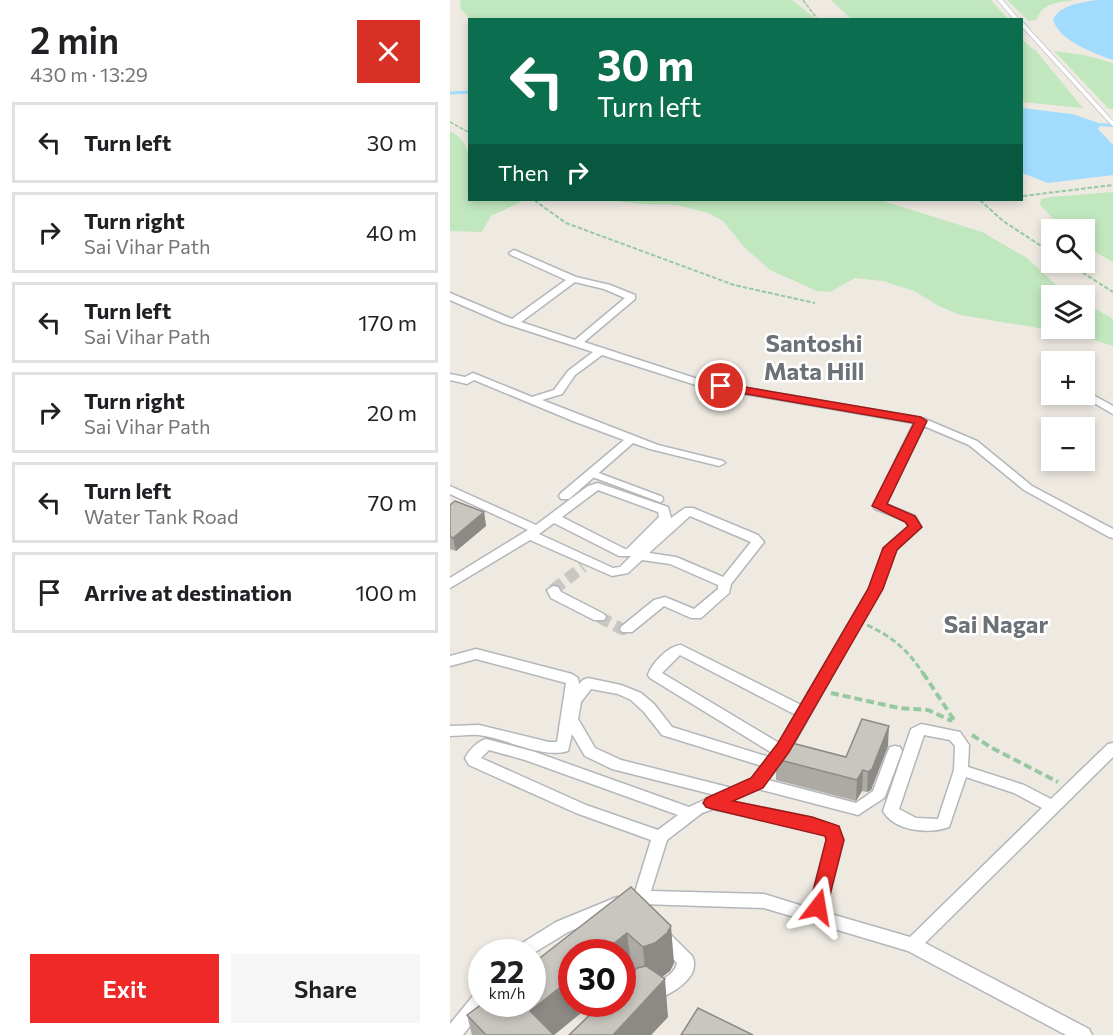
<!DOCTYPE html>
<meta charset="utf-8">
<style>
:root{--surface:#fff;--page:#f6f6f6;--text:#202124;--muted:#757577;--line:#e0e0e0;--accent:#ef2927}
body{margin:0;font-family:Commissioner,sans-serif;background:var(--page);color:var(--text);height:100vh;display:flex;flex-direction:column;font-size:22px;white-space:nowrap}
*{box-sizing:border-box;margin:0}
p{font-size:20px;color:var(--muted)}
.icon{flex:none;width:33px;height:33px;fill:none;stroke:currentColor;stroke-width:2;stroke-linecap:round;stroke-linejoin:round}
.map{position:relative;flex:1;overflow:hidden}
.drawer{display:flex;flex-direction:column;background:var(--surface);width:450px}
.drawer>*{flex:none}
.guide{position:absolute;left:18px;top:18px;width:555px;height:183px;border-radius:0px;box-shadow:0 3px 9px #0003;background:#0b6e4f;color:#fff;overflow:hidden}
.fabs{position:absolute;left:591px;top:219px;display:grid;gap:12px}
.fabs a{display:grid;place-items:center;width:54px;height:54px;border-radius:0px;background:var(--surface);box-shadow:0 3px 9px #0003;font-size:30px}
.speed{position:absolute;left:18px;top:939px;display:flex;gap:12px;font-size:30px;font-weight:700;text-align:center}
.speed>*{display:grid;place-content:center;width:78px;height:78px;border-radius:50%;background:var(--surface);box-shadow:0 3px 9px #0003;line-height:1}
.speed small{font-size:15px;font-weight:400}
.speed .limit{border:9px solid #d22;background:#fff;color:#111}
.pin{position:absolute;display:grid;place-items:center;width:51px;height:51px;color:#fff;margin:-26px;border:3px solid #fff;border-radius:50%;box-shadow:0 2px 6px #0007}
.me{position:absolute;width:66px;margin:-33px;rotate:14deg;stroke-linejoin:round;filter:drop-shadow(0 0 4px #0008)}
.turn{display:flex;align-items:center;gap:21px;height:126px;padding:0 30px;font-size:27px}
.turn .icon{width:78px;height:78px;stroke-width:2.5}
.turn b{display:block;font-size:42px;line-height:51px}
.then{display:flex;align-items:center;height:57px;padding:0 30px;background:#0003;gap:12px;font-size:22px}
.round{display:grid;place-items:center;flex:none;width:63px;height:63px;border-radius:0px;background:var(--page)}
.head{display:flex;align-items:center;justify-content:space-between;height:102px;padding:0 30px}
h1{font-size:36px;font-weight:600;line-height:45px}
.button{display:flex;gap:12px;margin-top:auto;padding:12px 30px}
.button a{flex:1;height:69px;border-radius:0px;background:var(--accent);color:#fff;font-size:24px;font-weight:600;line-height:69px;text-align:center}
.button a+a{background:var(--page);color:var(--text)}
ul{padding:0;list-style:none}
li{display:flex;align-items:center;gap:18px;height:81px;margin:0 12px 9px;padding:0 18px;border:3px solid var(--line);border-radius:0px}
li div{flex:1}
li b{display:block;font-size:22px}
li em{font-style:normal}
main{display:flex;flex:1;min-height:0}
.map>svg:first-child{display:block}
</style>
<main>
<section class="drawer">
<div class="head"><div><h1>2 min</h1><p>430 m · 13:29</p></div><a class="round" style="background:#d93025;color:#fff"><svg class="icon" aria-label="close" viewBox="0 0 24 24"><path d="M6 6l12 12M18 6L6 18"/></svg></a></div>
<ul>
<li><svg class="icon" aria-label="left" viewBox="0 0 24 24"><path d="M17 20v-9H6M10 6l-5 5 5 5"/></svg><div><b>Turn left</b></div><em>30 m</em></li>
<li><svg class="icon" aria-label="right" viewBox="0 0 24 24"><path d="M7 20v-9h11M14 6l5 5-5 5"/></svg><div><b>Turn right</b><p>Sai Vihar Path</p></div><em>40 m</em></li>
<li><svg class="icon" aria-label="left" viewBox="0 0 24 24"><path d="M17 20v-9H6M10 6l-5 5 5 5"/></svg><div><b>Turn left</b><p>Sai Vihar Path</p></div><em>170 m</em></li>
<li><svg class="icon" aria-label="right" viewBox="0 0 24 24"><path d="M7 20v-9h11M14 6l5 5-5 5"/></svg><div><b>Turn right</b><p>Sai Vihar Path</p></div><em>20 m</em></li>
<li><svg class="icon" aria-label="left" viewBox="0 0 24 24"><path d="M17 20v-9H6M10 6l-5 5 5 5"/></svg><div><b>Turn left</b><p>Water Tank Road</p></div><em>70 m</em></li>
<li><svg class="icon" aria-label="arrive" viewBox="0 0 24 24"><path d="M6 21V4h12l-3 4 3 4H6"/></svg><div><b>Arrive at destination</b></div><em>100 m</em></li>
</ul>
<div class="button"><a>Exit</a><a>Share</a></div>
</section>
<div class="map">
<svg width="663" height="1035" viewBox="0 0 663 1035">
<rect width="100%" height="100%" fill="#eeeae2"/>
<path fill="#c0e7bd" d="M10 0H342L360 14 364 19 19 21 16 14 11 10Z
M381 0H541L558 19H401Z
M557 0H625C608 3 593 2 586 20L579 21Z
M572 40 586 51 633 108 572 102Z
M604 51 634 55 663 63V109H659Z
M0 131C26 143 20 175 20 200H68L71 202 41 216 32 232 0 231Z
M663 192V262L635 246 634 230 613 229 590 205 591 199 601 197Z
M157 200H430L532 232 577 258 604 283 623 295 602 296V328H634L635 303 663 319V346L624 334 510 315 489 306 464 291 433 281 405 278 380 292 367 291 320 270 295 248 273 221 258 213 227 205 191 204Z"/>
<path fill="#a1dcff" d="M646 0H663V60C643 53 610 41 603 20 610 4 631 3 646 0Z
M572 108 622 114 649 123 663 124V127L650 126 648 129 663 145V175L598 183 572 173Z"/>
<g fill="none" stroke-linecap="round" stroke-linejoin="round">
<path stroke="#a1dcff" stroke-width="3" d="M0 93 20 92"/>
<path stroke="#c9c7c2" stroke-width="12" stroke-dasharray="12 6" stroke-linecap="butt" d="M103 590 133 567
M149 617 172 629H177"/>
<defs>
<path id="service-far1" d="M550 0 567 20
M572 24 663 124"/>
<path id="service" d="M143 474 210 499"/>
<path id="minor" d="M64 250 126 277 160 285 185 295V299L134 342 251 380 475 419 527 441 582 486 663 529V538L659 537 574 490 519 445 474 426 436 504 465 516 471 527 446 550 431 589 339 752 318 780 406 803 423 791 438 751 440 747 445 746 450 747 452 751 436 794 434 798 408 815 308 789 280 801 362 818 388 827 393 840 374 912 460 937 592 808 564 793 516 777 499 827C480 834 445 832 433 811L461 729 471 724 510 732 519 745 518 767 574 785 601 799 658 744 663 743V757L475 943 639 1029 642 1035H616L458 951 314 908 191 904 183 906 177 904 175 899 177 894 185 892 201 840 126 813 19 765 15 758C19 750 28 741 36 739L85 752 239 807 265 795 162 769 135 756 122 734 118 751C92 759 56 738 29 735 20 734 9 736 0 736V726L29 725 99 742H107L116 683 26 659 0 666V656L26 649 122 674 128 678 129 684 133 680 138 678 171 685 191 693 204 704 222 727 319 757 322 753 200 678 198 675C202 663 218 646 231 645L351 705 419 589 434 548 459 526 456 521 425 509 423 506 464 423 249 386 152 355 125 375 112 394 92 400 208 445 273 461 275 463 269 466 200 449 183 443 119 499H111L109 496 111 493 174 440 123 421 24 380 17 384 0 380V374L15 377 23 373 82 397 104 390 118 371 143 352 53 323 0 300V293L62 319 116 280 61 255 59 253ZM125 282 154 289 175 298 125 340 71 322ZM230 655 346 715 329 743 212 673ZM141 689 168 694 181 700 194 712 212 735 312 766 302 779 282 788 171 760 145 748 128 719 131 702ZM474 735 500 740 505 746 504 770 488 819 466 818 449 809ZM39 750 75 760 228 815 208 830 136 805 31 758ZM263 809 361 830 376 835 377 840 359 908 314 894 201 891 217 840 252 813Z
M634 390 663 406V414L630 395 634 394Z
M148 483 218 507 221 518 235 508H243L308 535 314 542 281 584 279 593 251 618H241L214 606 182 632H172L170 629 172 626 204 600 215 597 244 609 268 589V585L220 564 192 560 178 573 162 576 80 540 0 588V578L78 530 0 494V486L86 525 138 486ZM148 490 208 512 209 517 177 549H175L112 517ZM240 516 301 542 273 577 226 557 199 553ZM104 523 169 556H181L170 567 163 568 89 534Z
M103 586 108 587 111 592 154 614 156 617 154 620H144L101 598 97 590Z
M167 897 173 899 175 904 173 909 118 932 82 954V952H64L66 947 106 922Z
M212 930 218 932 242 956C253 978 218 996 202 1001L196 999 193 994C200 980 223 981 227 963L204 937 206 932Z
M32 990V1004H37L13 1035H0V1024L26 992Z"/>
</defs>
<use href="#service-far1" stroke="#b3b6ba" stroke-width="5"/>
<use href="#service" stroke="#b3b6ba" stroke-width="9"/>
<use href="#minor" stroke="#b3b6ba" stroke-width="3"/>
<path stroke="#96c8a1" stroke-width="1.5" stroke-dasharray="4 1.5" stroke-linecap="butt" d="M353 0 368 20
M0 122 20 133"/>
<path stroke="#96c8a1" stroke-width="2" stroke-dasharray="4.5 2" stroke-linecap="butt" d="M573 196 663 185
M84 200 116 223 284 285 365 303
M530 200 553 221 602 253
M616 262 663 292"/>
<path stroke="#96c8a1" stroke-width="3" stroke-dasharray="6 3" stroke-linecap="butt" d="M417 625C443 637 459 651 474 675"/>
<path stroke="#96c8a1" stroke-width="4" stroke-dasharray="8 4" stroke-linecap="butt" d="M473 673 506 723
M381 693 449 708 478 710 502 721
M522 735 542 748 608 782"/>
<use href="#service-far1" stroke="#fff" stroke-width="4"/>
<use href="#service" stroke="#fff" stroke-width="6"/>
<use href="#minor" fill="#fff" fill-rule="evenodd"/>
</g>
<path fill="#ada9a4" d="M0 505 34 512 36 526 6 551 0 549Z
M438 746 421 790 417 792 412 791 406 801 326 780V759L396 757Z
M181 887 224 963 220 971 212 977 218 1017 201 1035H119L183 972 182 971 172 978V952L122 1004H142L104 1035H22L17 1015Z"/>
<path fill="#8d8a86" d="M34 512 36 526 6 551 3 538Z
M439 726 438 746 421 790 417 792 418 772Z
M413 770 412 791 406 801 407 780Z
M221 926 224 963 220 971 208 980 196 984 193 947Z
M177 933 182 971 172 978V952H153Z
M122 978V1004H142L104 1035 80 1011Z
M215 979 218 1017 201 1035H163Z"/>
<path fill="#c9c5bf" stroke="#8d8a86" stroke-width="1.5" d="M5 501 34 512 3 538 0 536V505Z
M412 719 439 726 422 769 418 772 413 770 407 780 326 759 334 741 396 757Z
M181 887 221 926 217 933 205 943 193 947 177 933 153 952H122V978L80 1011 104 1035H36L17 1015 32 1004H82V964Z
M196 966 215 979 163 1035H119L151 1004H172V983L187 968Z
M248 1008 303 1035H231Z"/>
<path fill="#ef2927" stroke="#9b1b19" stroke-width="1.5" d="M271 383 471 417 477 421 437 504 465 516 472 527 447 550 433 589 339 752 313 788 283 801 362 817 389 826 394 840 377 907 374 912 368 914 361 912 359 907 376 840 375 836 262 809 256 807 253 803 256 798 301 778 328 743 418 589 433 548 458 526 455 522 422 506 464 423 267 389V384Z"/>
<g text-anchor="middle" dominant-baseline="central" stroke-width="5" stroke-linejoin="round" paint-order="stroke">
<g font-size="24" font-weight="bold" fill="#6b7176" stroke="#fff">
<text x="364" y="342">Santoshi<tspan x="364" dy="28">Mata Hill</tspan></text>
<text x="546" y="623">Sai Nagar</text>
</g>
</g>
</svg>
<div class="fabs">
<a><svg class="icon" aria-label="search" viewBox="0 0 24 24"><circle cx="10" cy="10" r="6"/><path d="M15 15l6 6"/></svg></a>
<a><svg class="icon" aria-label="layers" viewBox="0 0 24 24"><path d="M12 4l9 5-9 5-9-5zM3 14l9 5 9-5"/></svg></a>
<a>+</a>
<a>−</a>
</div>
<div class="speed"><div>22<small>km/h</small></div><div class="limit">30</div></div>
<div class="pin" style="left:271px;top:386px;background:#d93025"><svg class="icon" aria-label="arrive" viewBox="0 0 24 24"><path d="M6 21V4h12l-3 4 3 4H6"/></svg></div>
<svg class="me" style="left:368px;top:907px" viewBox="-20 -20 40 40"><path d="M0-17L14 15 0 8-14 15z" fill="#ef2927" stroke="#fff" stroke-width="4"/></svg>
<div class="guide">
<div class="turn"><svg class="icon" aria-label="left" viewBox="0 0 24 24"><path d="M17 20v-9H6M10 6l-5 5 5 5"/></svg><div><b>30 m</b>Turn left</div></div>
<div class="then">Then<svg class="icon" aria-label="right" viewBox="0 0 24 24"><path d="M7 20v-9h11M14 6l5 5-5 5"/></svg></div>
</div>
</div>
</main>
